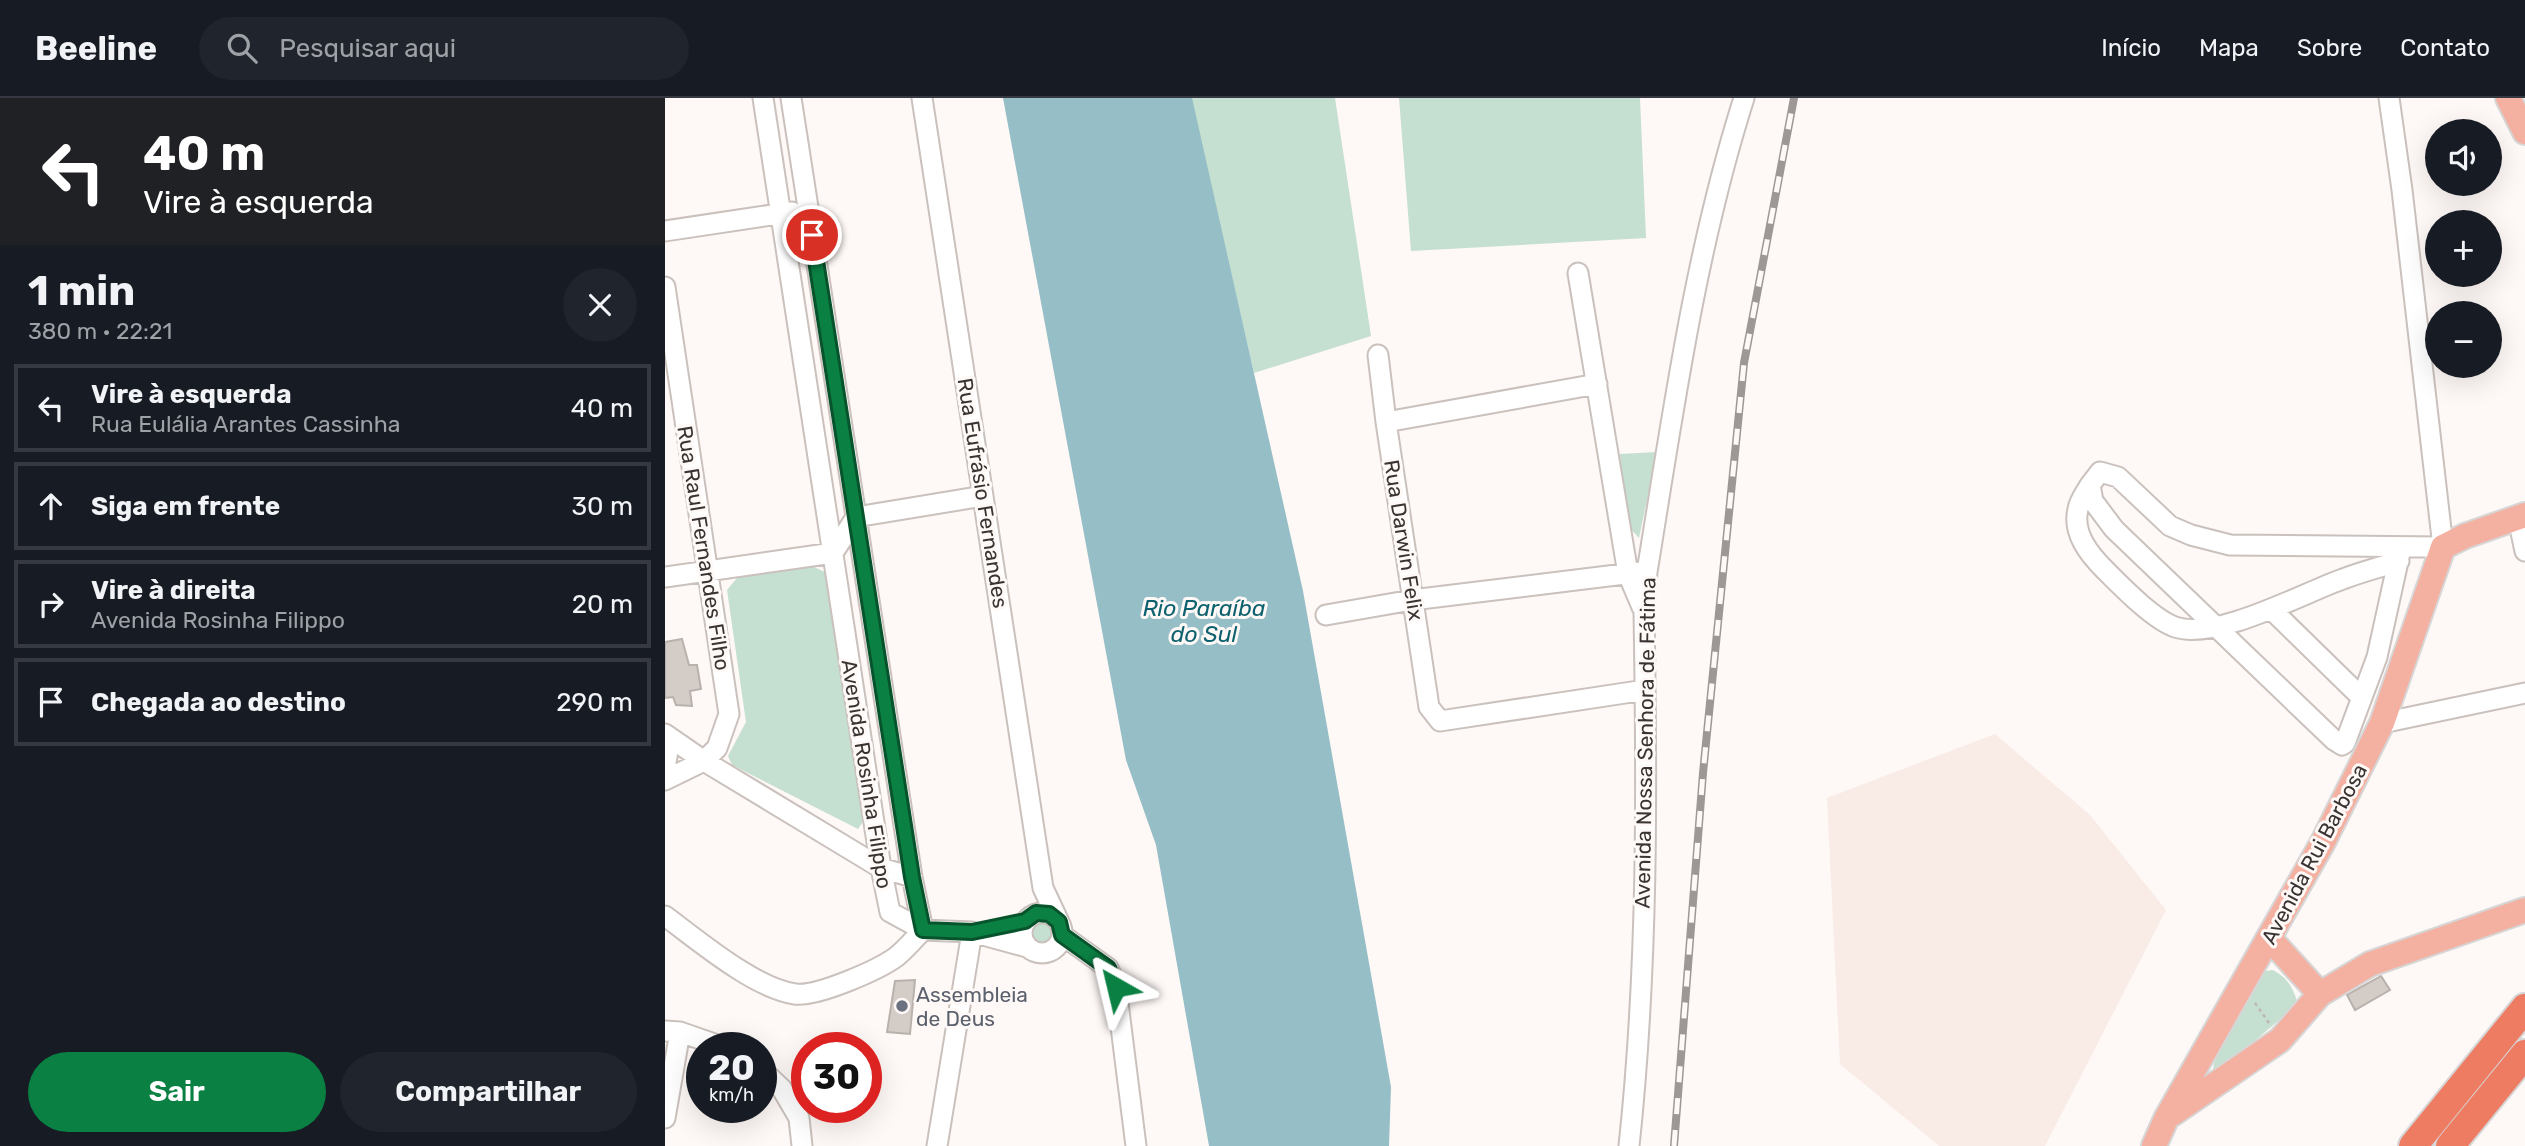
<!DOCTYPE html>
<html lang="pt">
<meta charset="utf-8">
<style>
:root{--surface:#171b24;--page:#20242c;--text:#f1f3f6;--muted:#9ea1a6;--line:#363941;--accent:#0b8043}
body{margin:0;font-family:Rubik,sans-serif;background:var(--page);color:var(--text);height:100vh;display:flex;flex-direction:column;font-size:26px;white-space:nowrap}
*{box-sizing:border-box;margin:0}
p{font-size:23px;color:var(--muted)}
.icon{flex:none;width:38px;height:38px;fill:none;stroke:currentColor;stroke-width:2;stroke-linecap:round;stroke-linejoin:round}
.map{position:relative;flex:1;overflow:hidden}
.side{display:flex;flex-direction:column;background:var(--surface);width:665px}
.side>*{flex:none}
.hud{background:#202124;color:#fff;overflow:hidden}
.controls{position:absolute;left:1760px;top:21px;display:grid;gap:14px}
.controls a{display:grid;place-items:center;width:77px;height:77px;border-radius:50%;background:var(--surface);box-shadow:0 7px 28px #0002;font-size:35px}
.speed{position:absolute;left:21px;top:934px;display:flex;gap:14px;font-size:35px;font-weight:700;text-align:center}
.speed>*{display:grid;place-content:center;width:91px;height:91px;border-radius:50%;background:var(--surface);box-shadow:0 7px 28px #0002;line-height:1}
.speed small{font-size:18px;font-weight:400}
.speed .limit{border:10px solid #d22;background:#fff;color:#111}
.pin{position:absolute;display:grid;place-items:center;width:60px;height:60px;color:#fff;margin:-30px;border:4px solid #fff;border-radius:50%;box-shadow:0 2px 7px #0007}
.me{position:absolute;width:77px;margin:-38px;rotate:323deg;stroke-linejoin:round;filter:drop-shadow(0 0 5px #0008)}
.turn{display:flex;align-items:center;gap:24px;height:147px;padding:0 28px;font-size:32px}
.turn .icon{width:91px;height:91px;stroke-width:2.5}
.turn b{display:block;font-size:49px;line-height:60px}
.round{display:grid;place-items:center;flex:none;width:74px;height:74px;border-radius:37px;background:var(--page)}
.headline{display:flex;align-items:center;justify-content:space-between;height:119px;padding:0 28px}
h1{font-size:42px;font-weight:700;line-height:52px}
.cta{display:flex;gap:14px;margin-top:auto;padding:14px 28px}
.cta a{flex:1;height:80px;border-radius:42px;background:var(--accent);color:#fff;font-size:28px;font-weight:700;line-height:80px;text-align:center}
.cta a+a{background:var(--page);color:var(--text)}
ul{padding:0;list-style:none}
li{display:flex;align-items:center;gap:21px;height:88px;margin:0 14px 10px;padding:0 14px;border:4px solid var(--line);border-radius:0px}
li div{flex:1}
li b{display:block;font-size:26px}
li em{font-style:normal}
header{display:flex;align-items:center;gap:42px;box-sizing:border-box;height:98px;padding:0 35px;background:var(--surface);border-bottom:2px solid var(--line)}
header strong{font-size:33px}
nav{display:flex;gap:38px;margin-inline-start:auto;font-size:24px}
.search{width:490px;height:63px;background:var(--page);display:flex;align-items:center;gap:18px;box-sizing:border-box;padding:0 24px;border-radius:38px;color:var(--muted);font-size:26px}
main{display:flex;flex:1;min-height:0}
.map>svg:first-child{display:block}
</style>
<header>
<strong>Beeline</strong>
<div class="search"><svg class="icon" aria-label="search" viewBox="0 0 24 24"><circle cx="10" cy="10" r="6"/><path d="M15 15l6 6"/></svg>Pesquisar aqui</div>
<nav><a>Início</a><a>Mapa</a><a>Sobre</a><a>Contato</a></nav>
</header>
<main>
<section class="side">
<div class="hud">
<div class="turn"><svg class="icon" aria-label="left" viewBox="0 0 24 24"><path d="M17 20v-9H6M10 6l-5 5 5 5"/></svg><div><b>40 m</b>Vire à esquerda</div></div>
</div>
<div class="headline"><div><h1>1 min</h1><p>380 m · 22:21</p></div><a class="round"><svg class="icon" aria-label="close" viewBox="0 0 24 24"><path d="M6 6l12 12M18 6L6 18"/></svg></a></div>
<ul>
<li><svg class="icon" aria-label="left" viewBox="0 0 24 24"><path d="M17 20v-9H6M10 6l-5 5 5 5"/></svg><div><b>Vire à esquerda</b><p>Rua Eulália Arantes Cassinha</p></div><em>40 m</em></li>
<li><svg class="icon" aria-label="ahead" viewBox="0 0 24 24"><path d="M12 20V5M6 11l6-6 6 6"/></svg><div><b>Siga em frente</b></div><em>30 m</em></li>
<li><svg class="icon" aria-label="right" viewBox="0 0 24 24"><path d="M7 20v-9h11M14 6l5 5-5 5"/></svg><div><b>Vire à direita</b><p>Avenida Rosinha Filippo</p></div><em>20 m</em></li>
<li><svg class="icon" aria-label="arrive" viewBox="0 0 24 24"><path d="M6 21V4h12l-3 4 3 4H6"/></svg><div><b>Chegada ao destino</b></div><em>290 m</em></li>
</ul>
<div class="cta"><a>Sair</a><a>Compartilhar</a></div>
</section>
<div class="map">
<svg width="1860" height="1048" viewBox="0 0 1860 1048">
<rect width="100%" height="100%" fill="#fef8f6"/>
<path fill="#f9ebe5" d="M1330 636 1425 717 1501 812 1380 1048H1274L1175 966 1162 700Z"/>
<path fill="#c5dfd0" d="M525 0H670L706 238 589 275Z
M734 0H975L981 140 746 153Z
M992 354 974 440 961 426 955 356Z
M145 467 164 476 200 721 193 731 67 667 63 658 81 624 62 492 72 480Z
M366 834a12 12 0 1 1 24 0a12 12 0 1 1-24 0Z
M1608 872C1623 880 1628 890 1633 906L1547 979 1549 965 1593 874Z"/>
<path fill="#95bec6" d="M338 0H527L638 493 726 989 724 1048H544L491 747 461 662Z"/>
<path fill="#d4ccc7" stroke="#b9b1ac" stroke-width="2" d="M17 541 24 567H32L36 591 25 593 27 608 11 607 8 599 0 600V544Z
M1716 878 1725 892 1690 912 1682 897Z
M250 882 245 936 222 934 230 883Z"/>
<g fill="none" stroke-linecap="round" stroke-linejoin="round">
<defs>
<path id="minor" d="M98 0 216 770 225 814 258 832 307 834 362 849
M126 0 247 779 258 832
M257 0 378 790 394 824
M1724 0 1737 92 1778 449 1565 447 1526 437 1505 428 1453 379 1435 374 1425 387 1428 403 1449 431 1669 642 1677 647 1680 645 1712 559 1736 450
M0 133 127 114
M913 175 963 476 977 509
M0 189 64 616 52 650 39 663 0 682
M713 257 721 324 764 609 775 623 980 592
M721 324 932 286
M1425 387C1421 394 1414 403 1413 411 1407 435 1424 456 1440 472 1457 489 1488 521 1510 529 1551 543 1638 495 1678 481 1696 474 1716 469 1734 463
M1853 420 1860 453
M0 479 168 455 191 419 318 398
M1606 511 1696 599
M661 517 747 502 976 474
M1717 625 1860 595
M0 636 39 663 216 770 247 779
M0 643 3 652 0 671
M357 835a20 20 0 1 1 40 0a20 20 0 1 1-40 0Z
M0 818C34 843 89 890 130 896 152 899 213 872 231 859 241 851 249 841 258 832
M397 837 443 870 451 889 471 1048
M0 933 15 934 61 950
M96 971 117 991 134 1020 137 1048
M0 1020 15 934
M272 1048 307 834
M964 1048C983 871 982 691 979 513L982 474C1008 315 1030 154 1079 0"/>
<path id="major" d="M1843 0 1860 34
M1604 840 1655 896
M1507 1016 1615 942 1655 896 1705 866 1860 812
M1489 1048 1501 1021 1658 744 1717 625 1778 449 1800 438 1860 417"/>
<path id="highway" d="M1748 1048 1860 910
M1785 1048 1860 956"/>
</defs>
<use href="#minor" stroke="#cac1bd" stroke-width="23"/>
<use href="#major" stroke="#d7d6d6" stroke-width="28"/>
<use href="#highway" stroke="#d7d6d6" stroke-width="32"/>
<path stroke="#bdb8b6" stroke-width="2.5" stroke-dasharray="3.5 3.5" stroke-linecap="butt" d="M1590 905 1604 925"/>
<use href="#minor" stroke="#fff" stroke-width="19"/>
<use href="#major" stroke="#f4b0a1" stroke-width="24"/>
<use href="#highway" stroke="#ed7c63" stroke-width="28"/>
<defs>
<path id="rail" d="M1009 1048 1038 675 1079 265 1129 0"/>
</defs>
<use href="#rail" stroke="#9d9896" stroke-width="8"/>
<use href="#rail" stroke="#fef8f6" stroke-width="5" stroke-dasharray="16" stroke-linecap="butt"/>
</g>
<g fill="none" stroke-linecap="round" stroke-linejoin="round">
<defs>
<path id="route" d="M147 137 247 779 258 832 307 834 360 823 371 815 384 816 394 824 397 837 443 870 451 889"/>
</defs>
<use href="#route" stroke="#07532c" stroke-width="18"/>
<use href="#route" stroke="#0b8043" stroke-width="12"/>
</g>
<circle fill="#6b7280" stroke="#fef8f6" stroke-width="2.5" cx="237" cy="908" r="7"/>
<g text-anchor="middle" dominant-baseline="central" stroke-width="6" stroke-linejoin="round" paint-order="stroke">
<g font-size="21" fill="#383433" stroke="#fef8f6">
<text transform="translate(318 395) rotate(81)">Rua Eufrásio Fernandes</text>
<text transform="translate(739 442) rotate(81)">Rua Darwin Felix</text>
<text transform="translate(39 450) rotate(81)">Rua Raul Fernandes Filho</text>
<text transform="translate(980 645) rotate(-89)">Avenida Nossa Senhora de Fátima</text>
<text transform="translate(202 676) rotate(81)">Avenida Rosinha Filippo</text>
<text transform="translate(1649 756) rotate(-62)">Avenida Rui Barbosa</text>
</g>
<g font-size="21" fill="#5b616d" stroke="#fef8f6" text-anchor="start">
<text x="251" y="896">Assembleia<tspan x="251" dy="24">de Deus</tspan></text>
</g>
<g font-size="23" font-style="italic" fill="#0c616e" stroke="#fef8f6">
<text x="539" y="510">Rio Paraíba<tspan x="539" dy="26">do Sul</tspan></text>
</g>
</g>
</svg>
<div class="controls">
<a><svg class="icon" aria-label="sound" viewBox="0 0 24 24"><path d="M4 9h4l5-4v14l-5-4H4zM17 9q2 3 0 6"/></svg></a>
<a>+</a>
<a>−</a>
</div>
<div class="speed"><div>20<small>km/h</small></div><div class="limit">30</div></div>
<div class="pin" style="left:147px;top:137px;background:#d93025"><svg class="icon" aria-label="arrive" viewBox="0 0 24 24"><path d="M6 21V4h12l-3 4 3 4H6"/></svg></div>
<svg class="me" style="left:451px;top:889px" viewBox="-20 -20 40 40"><path d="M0-17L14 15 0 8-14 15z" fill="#0b8043" stroke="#fff" stroke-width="4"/></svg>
</div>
</main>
